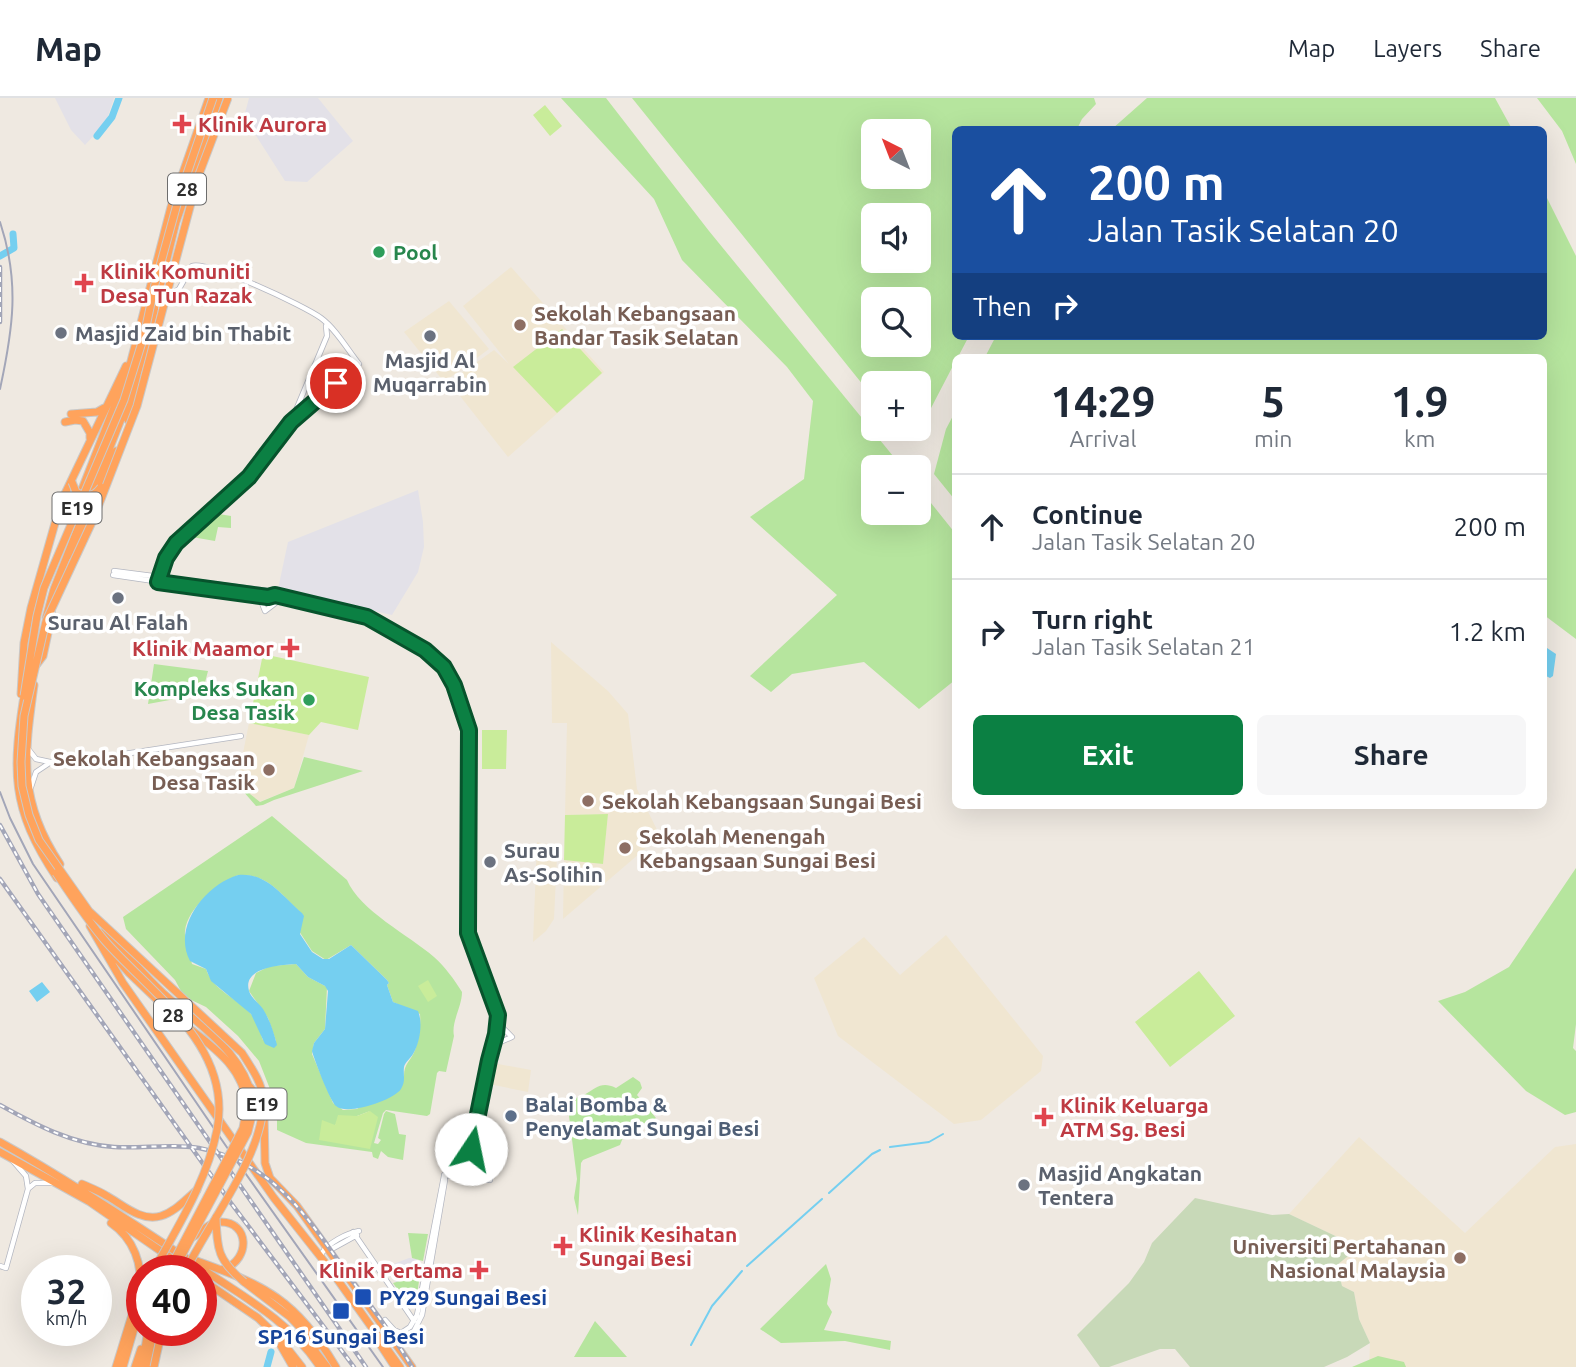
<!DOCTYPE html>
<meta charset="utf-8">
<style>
:root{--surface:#fff;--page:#f6f6f7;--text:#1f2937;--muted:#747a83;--line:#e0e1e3;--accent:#0b8043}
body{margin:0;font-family:Ubuntu,sans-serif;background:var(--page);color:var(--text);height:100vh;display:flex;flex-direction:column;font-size:26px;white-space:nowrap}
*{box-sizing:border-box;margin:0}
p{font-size:23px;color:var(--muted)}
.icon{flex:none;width:38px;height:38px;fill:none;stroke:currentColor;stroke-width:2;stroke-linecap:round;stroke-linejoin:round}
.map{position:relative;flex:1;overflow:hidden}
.panel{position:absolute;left:952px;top:256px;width:595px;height:455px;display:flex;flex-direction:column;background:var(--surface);border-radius:10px;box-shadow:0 7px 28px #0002}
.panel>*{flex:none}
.hud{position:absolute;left:952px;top:28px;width:595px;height:214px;border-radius:10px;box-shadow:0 7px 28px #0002;background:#1a4fa0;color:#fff;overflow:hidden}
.needle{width:46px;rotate:318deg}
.fabs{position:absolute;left:861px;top:21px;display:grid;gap:14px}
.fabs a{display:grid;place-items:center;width:70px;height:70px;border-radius:10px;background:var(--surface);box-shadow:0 7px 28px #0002;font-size:35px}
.speed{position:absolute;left:21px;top:1157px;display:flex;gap:14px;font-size:35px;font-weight:700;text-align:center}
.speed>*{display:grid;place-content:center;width:91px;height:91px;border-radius:50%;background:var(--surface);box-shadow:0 7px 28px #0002;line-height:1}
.speed small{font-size:18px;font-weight:400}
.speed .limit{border:10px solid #d22;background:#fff;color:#111}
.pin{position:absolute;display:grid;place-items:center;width:60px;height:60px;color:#fff;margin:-30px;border:4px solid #fff;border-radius:50%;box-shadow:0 2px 7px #0007}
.me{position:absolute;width:77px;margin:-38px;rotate:11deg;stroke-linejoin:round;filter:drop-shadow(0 0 5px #0008)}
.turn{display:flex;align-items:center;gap:24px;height:147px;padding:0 21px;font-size:32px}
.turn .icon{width:91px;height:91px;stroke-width:2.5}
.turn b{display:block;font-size:49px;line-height:60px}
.then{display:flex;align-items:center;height:66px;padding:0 21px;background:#0003;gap:14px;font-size:26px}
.eta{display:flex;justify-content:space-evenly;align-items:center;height:119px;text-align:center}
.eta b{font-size:42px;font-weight:700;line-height:49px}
.cta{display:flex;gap:14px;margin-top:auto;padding:14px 21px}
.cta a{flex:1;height:80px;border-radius:10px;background:var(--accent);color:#fff;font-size:28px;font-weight:700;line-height:80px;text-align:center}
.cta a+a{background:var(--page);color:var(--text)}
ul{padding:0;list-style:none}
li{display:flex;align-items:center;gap:21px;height:105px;padding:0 21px;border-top:2px solid var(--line)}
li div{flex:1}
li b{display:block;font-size:26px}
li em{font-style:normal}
header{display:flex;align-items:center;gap:42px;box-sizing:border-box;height:98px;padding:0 35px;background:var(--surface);border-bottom:2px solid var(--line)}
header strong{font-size:33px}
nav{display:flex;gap:38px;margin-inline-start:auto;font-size:24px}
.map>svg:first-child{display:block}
</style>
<header>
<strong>Map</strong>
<nav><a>Map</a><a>Layers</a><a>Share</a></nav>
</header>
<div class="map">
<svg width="1576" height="1269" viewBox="0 0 1576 1269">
<rect width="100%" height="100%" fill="#efe9e1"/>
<path fill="#e3e1e8" d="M55 0H114L106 24 85 47 71 32Z
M249 0H318L353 43 307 84 285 83 244 19Z
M418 392 423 424 424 449 418 474 392 517 278 491 288 444Z
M409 1160 417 1161 416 1167 407 1165 404 1182 396 1184 386 1169Z"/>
<path fill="#f0e6d1" d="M511 169 604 274 508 359 449 284 494 252 509 266 463 208Z
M449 203 489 251 444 284 404 234Z
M551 544 608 593 628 616 637 691 660 738 563 821 564 762 603 766 608 716 565 717 567 625H552Z
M249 625 309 637 294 690 259 704 237 685Z
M537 744 550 747 557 758 554 821 546 833 533 844Z
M946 837 1043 958 1041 973 981 1022 954 1026 838 938 814 880 864 839 900 877Z
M493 965 531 972 528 994 489 986Z
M1359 1039 1465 1135 1555 1049 1576 1046V1269H1369L1370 1245 1359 1221 1354 1194 1342 1188 1337 1167 1353 1153 1346 1143 1289 1116Z"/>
<path fill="#b6e59e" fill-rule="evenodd" d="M561 0H606L709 133 902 369H873V415H919V390L955 435V582L919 611 864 564 792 576 771 594 750 578 837 497 750 419 804 381 813 303 787 269 682 162 654 101Z
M632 0H1094L1096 6 1082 21 1077 31 956 32V238H969L958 259H956L955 264 930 312 919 317V285H873V299L872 298ZM873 33H919V79H873ZM873 117H919V163H873ZM873 201H919V247H873Z
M1147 0H1495L1512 31H1112Z
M1537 0H1576V66L1562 33Z
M1544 94 1576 158V541L1544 517V259H985L996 238H1544Z
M955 314V402L934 376 946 331Z
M219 416 231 418V430L218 429 215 443 192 439Z
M154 566 208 573 202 596 148 606Z
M304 659 363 673 274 702 263 707 256 708 236 685 260 704 294 690Z
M272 718 347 782C360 813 409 837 434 859 445 869 454 881 462 894 462 909 451 924 454 938L446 974 439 973 437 975 430 1016 427 1018 386 1012 383 1015 374 1045 378 1046 381 1042 378 1040 384 1016 386 1013 395 1016 399 1036 406 1037 403 1062 388 1059 381 1053 378 1061 373 1059 372 1054 306 1045 277 1032V1009L259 963 238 938 206 909 187 900 182 895 175 882 126 831 123 819ZM238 777C269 775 282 798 303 817L299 833 312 853 326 862 351 847 387 882 389 885 387 887 393 904 420 916C421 927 419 941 415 952 411 963 404 965 404 978L357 1011 343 1012 333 1005 312 956 314 945 325 931 327 889 308 879 296 866 270 868 256 875 249 893 268 920 276 943 263 942C260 934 258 924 252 917 238 900 213 893 206 871L192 866C190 856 184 843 185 833 188 808 218 787 238 777ZM370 1013 320 1042 344 1018H357Z
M1576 770V926L1573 950 1576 953V1014L1565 1017 1526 993 1438 903 1465 894 1509 869Z
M633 979 640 984 642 990 637 997 656 1020 647 1025 628 1027 620 1047 583 1062 581 1065 578 1117 574 1100 577 1081 567 1002C572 1000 579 1000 584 997 597 990 601 983 616 990Z
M408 1135 428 1136 423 1163 412 1160Z
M826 1166 831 1181 827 1206 832 1214 824 1232 891 1243 890 1252 845 1243 781 1245 760 1231Z
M407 1181 419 1183 416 1204 408 1207 393 1185Z
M595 1223 627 1259H574Z
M1378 1258 1404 1264 1406 1269H1352Z"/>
<path fill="#c8d9b8" d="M1195 1100 1272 1117 1289 1116 1346 1143 1353 1154 1337 1167 1342 1188 1354 1194 1359 1221 1370 1245 1347 1259 1324 1269H1190L1175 1251H1160L1109 1269H1100L1077 1237 1129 1185 1144 1164 1152 1145Z"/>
<path fill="#c9ec9a" d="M545 7 562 28 550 38 533 17Z
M562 231 602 275 557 315 513 269Z
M263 556 369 579 358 632 321 624 309 637 249 625Z
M482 632H507L506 671H482Z
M608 716 603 766 564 762 565 717Z
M1199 873 1235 918 1170 969 1135 924Z
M428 882 437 898 428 904 418 888Z
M370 1013 378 1019 370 1051 319 1042 322 1022 335 1027 338 1017 357 1018Z"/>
<path fill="#75cff0" d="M1544 548 1556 556 1553 578 1550 580 1544 577Z
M238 777C267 774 282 798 302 815L304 818 300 836 312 854 323 861H329L351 847 387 882 389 885 387 887 393 904 418 913C423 924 420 945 413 956 411 960 405 964 404 969 403 977 406 983 401 991 394 1002 347 1018 336 1008 330 1003 314 961 312 953L314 945 325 931 328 893 325 888 308 879 296 866C281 867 242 869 249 893 251 900 259 905 263 911 270 922 274 935 277 947L274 950 265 946 251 916 211 883 206 871 190 863C172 829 205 787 238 777Z
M42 884 50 894 37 904 29 893Z"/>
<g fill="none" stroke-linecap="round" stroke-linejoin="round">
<path stroke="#75cff0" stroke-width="2" d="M890 1049 929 1044 943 1036
M829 1095 872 1056 880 1052
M747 1168 822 1101
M691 1247 712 1208 742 1173"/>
<path stroke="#75cff0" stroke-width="7" d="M97 38 112 19 119 0
M0 158 14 150 13 136
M267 1269 271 1254"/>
<defs>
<path id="minor" d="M157 210 166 199 179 191 192 168C207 162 305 208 321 220 336 231 347 251 359 266L291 324 257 370 176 445 166 460 158 484
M291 324 327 238 326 228
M114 473 269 493 275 497 367 519 425 552 440 564 449 576 469 632V836L503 930 512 939 498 945 491 952
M113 477 249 497 268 499 274 498
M259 498 265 513
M265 513 282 500
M29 652 36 661 50 664
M59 663 111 658 241 638
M31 689 36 674 51 664
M444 1077 490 1082
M456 1078 464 1075 468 1067 489 962 496 936 498 920
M29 1090 35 1085H53
M353 1134 414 1223
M328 1153 357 1137
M322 1155C328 1145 347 1135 359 1133
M0 1168 6 1170 28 1091 26 1078 13 1063
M385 1222 394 1232 401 1235 410 1229 417 1217 444 1078
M400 1251 401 1244 414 1233 422 1217 445 1082 444 1077"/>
<path id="highway" d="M71 316 97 314 104 310
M128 322 138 290V280
M65 324 75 322 83 323 90 335V340
M79 399 129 271 171 109 209 0
M73 459 116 353
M46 520 54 491 131 296 144 254 176 124 219 0
M37 566 43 558 52 516
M34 587C24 658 18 703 60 766
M25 592C12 672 10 710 57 780
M21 596 24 545 31 510 61 404 126 268
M90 828 123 885 274 1100 327 1167 400 1269
M105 831C123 853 142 875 163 895 200 928 248 956 254 1010
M109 852 129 875 174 918
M189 930C216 951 244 971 247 1008
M250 989 260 1001 264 1013 265 1065 270 1080 297 1108 412 1269
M0 1044C68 1082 132 1124 196 1167 241 1197 290 1223 320 1269
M0 1054 90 1104 188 1172
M82 1086C91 1090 99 1093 107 1098 123 1107 141 1124 161 1118 175 1114 186 1101 197 1092
M111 1125C133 1140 144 1167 139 1194L116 1269
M191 1140C202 1135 208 1124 221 1124 249 1124 251 1161 224 1171
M194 1162C267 1188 295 1201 336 1269
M201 1181 258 1220 280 1241 302 1269
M244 1184 290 1219 318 1248
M304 1239 327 1269
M376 1240 393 1266
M281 1248 293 1269
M123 1269 142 1203
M135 1269 141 1251
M142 1269 148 1232
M147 1269 154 1232"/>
</defs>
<use href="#minor" stroke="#b4b7c1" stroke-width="6"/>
<use href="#highway" stroke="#c9c9c9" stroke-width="9"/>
<use href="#minor" stroke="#fff" stroke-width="4.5"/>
<use href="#highway" stroke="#ffa35c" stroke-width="7"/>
<path stroke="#a3a6b8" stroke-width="2" d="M0 124C20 184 13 231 0 291
M0 694 10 720 33 766 226 1048 383 1269"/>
<defs>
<path id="rail" d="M0 169V224
M0 727 38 796 366 1269
M0 781 231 1105 354 1269
M0 1007C36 1027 72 1046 114 1049 141 1051 172 1045 199 1050 276 1065 309 1122 351 1181 372 1210 394 1238 412 1269"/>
</defs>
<use href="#rail" stroke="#a3a6b8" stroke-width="4.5"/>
<use href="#rail" stroke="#fff" stroke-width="2" stroke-dasharray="5" stroke-linecap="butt"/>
<defs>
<path id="highway-bridge" d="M72 384 76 394C86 400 94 399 101 389
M63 407 73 401C82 404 88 409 89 419
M24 598 37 518 44 490 124 302 144 238 155 186 179 99 213 0
M56 775C72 799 87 822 106 844 154 898 233 949 217 1032 207 1083 178 1128 154 1172
M216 1119C217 1152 218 1162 244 1184
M169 1172 243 1030 247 1008
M174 1172 248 1034 254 1010
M186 1172C209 1124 266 1054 263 1000 262 984 250 968 242 955L89 813 39 742 29 717 22 688 21 664 24 618 46 523 93 422 137 308 198 79 228 0
M154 1269 162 1232"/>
</defs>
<use href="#highway-bridge" stroke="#c9c9c9" stroke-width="9" stroke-linecap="butt"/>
<use href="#highway-bridge" stroke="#ffa35c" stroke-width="7"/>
</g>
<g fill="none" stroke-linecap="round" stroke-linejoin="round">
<defs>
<path id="route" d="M336 285 291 324 249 379 176 445 166 460 158 484 268 499 275 497 367 519 425 552 444 569 454 587 469 632 468 835 498 917 496 936 489 962 471 1051"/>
</defs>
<use href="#route" stroke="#07532c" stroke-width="18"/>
<use href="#route" stroke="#0b8043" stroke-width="12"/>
</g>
<g fill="#e0444e" stroke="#fff" stroke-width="2.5">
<path d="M178.5 15.5h7v7h7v7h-7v7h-7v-7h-7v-7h7z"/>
<path d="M80.5 174.5h7v7h7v7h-7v7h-7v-7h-7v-7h7z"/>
<path d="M286.5 539.5h7v7h7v7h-7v7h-7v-7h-7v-7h7z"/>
<path d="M1040.5 1008.5h7v7h7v7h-7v7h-7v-7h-7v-7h7z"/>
<path d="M559.5 1137.5h7v7h7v7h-7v7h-7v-7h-7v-7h7z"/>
<path d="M475.5 1161.5h7v7h7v7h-7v7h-7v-7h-7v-7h7z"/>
</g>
<g fill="#2e9e5b" stroke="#fff" stroke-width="2.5">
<circle cx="379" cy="154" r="7"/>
<circle cx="309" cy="602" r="7"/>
</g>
<g fill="#8d6e63" stroke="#fff" stroke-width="2.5">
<circle cx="520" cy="227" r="7"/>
<circle cx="269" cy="672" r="7"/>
<circle cx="588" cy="703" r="7"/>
<circle cx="625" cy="750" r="7"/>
<circle cx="1460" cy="1160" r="7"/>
</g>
<g fill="#6b7280" stroke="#fff" stroke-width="2.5">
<circle cx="61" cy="235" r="7"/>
<circle cx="430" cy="238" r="7"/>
<circle cx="118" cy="500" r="7"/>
<circle cx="490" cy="764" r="7"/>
<circle cx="1024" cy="1087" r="7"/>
</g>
<circle fill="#5c6f8a" stroke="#fff" stroke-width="2.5" cx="511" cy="1018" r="7"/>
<g fill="#1a4fb4" stroke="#fff" stroke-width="2.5">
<rect x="354" y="1190" width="18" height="18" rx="3.5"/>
<rect x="332" y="1204" width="18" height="18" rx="3.5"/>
</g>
<g text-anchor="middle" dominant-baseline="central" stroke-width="7" stroke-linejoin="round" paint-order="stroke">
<g fill="#fff" stroke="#6d6d6d" stroke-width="2">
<rect x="168" y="75.5" width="38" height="31" rx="5"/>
<rect x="52.5" y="394.5" width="49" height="31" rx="5"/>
<rect x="154" y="901.5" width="38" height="31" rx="5"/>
<rect x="237.5" y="990.5" width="49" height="31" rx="5"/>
</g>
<g font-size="19" font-weight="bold" fill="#2e2e2e">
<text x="187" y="91">28</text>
<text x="77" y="410">E19</text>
<text x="173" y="917">28</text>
<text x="262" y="1006">E19</text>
</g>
<g font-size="21" font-weight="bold" fill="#be3a42" stroke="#fff" text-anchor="start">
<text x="198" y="26">Klinik Aurora</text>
<text x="100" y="173">Klinik Komuniti<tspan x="100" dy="24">Desa Tun Razak</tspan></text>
<text x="274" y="550" text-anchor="end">Klinik Maamor</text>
<text x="1060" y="1007">Klinik Keluarga<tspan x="1060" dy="24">ATM Sg. Besi</tspan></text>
<text x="579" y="1136">Klinik Kesihatan<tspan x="579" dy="24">Sungai Besi</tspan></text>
<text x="463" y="1172" text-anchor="end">Klinik Pertama</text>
</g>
<g font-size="21" font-weight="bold" fill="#27864d" stroke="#fff" text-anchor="start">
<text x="393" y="154">Pool</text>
<text x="295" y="590" text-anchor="end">Kompleks Sukan<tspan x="295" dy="24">Desa Tasik</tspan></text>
</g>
<g font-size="21" font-weight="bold" fill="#785e54" stroke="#fff" text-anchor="start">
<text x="534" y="215">Sekolah Kebangsaan<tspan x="534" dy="24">Bandar Tasik Selatan</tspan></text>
<text x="255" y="660" text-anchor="end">Sekolah Kebangsaan<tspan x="255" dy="24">Desa Tasik</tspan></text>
<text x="602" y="703">Sekolah Kebangsaan Sungai Besi</text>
<text x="639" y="738">Sekolah Menengah<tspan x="639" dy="24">Kebangsaan Sungai Besi</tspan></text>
<text x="1446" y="1148" text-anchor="end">Universiti Pertahanan<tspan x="1446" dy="24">Nasional Malaysia</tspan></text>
</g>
<g font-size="21" font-weight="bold" fill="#5b616d" stroke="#fff" text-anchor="start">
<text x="75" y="235">Masjid Zaid bin Thabit</text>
<text x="430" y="262" text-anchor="middle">Masjid Al<tspan x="430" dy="24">Muqarrabin</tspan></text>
<text x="118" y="524" text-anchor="middle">Surau Al Falah</text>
<text x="504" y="752">Surau<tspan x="504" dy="24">As-Solihin</tspan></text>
<text x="1038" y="1075">Masjid Angkatan<tspan x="1038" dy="24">Tentera</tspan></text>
</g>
<g font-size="21" font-weight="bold" fill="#4e5e75" stroke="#fff" text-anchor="start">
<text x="525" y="1006">Balai Bomba &amp;<tspan x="525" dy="24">Penyelamat Sungai Besi</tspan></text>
</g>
<g font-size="21" font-weight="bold" fill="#164399" stroke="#fff" text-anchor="start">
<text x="379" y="1199">PY29 Sungai Besi</text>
<text x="341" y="1238" text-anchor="middle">SP16 Sungai Besi</text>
</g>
</g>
</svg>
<div class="fabs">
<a><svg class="needle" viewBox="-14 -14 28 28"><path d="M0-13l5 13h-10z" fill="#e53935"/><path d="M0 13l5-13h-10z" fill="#747a83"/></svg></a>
<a><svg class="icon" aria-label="sound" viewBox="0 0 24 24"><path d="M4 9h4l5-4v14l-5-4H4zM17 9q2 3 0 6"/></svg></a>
<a><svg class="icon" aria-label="search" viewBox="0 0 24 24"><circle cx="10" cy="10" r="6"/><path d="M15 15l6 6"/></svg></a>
<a>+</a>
<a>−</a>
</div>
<div class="speed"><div>32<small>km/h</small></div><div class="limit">40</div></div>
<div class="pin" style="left:336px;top:285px;background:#d93025"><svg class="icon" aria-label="arrive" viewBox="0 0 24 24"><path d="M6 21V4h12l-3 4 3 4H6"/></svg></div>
<svg class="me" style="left:471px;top:1051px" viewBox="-20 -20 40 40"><circle r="19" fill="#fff"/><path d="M0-13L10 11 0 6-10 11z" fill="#0b8043"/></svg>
<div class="hud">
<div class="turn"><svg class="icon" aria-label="ahead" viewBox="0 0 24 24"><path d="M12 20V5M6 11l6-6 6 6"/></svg><div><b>200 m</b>Jalan Tasik Selatan 20</div></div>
<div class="then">Then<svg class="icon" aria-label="right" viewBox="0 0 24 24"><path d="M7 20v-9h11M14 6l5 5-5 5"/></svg></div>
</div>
<section class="panel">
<div class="eta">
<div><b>14:29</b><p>Arrival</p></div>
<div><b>5</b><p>min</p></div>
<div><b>1.9</b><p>km</p></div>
</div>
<ul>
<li><svg class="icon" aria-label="ahead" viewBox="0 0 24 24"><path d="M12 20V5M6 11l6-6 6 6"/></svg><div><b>Continue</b><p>Jalan Tasik Selatan 20</p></div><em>200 m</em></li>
<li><svg class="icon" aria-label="right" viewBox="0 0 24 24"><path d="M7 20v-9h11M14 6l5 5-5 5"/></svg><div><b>Turn right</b><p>Jalan Tasik Selatan 21</p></div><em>1.2 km</em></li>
</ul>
<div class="cta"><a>Exit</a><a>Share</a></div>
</section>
</div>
